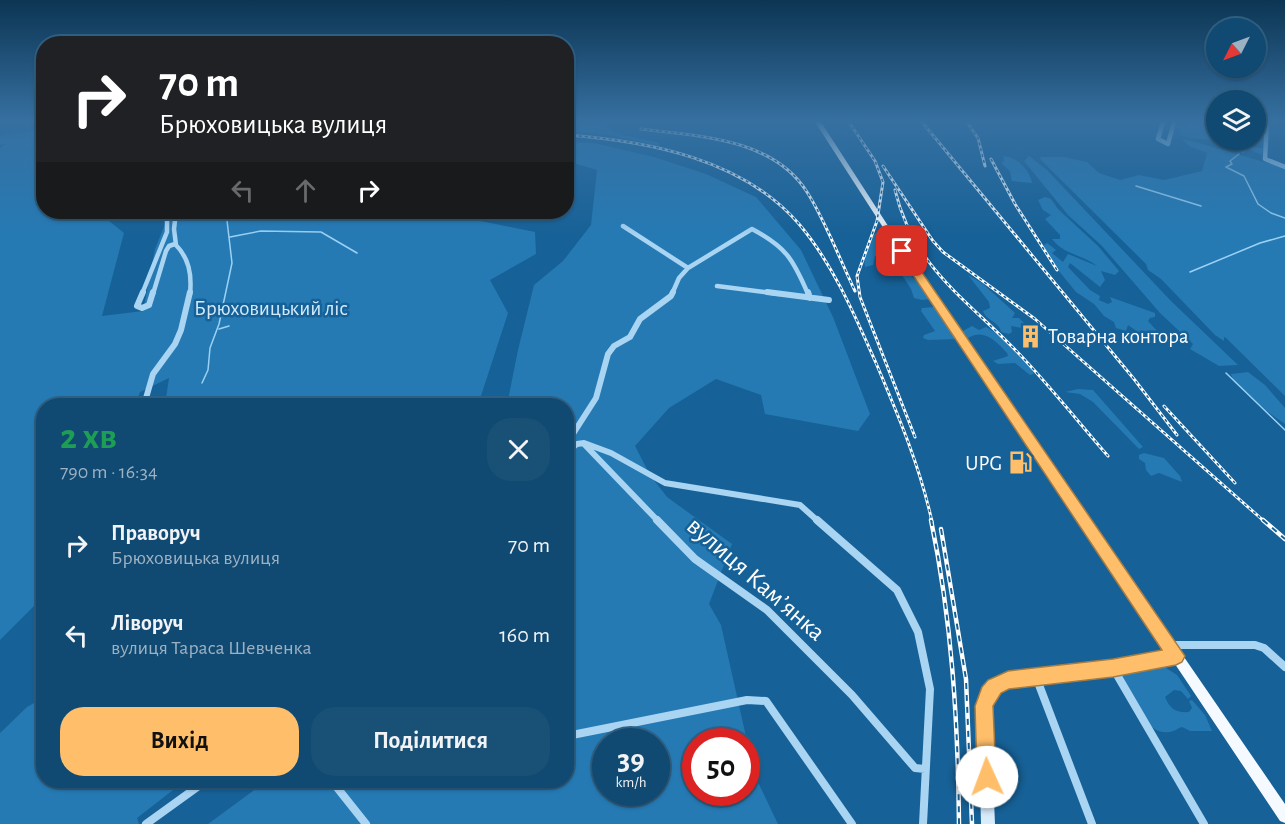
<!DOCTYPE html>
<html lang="uk">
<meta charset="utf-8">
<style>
:root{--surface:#104971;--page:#195076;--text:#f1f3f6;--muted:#9cb2c3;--line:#306184;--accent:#ffbf6a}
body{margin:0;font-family:"Alegreya Sans",sans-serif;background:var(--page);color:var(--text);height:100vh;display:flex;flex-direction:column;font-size:22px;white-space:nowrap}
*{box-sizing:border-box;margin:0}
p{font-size:20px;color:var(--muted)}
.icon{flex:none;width:33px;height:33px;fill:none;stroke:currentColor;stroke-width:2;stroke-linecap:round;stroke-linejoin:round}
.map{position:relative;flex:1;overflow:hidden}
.sheet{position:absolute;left:36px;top:398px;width:538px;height:390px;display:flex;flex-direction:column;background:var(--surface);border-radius:24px;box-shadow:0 2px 4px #0004,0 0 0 2px var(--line)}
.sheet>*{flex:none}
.banner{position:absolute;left:36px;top:36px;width:538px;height:183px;border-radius:24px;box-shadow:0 2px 4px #0004,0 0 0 2px var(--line);background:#202124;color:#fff;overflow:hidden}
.needle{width:39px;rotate:228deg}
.buttons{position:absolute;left:1206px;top:18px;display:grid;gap:12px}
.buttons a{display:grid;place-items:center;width:60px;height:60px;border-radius:50%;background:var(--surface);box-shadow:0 2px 4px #0004,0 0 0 2px var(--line);font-size:30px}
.speed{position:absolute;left:592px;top:728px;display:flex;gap:12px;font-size:30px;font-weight:700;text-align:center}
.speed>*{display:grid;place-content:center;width:78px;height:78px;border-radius:50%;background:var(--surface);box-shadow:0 2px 4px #0004,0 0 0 2px var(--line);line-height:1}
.speed small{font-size:15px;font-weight:400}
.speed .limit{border:9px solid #d22;background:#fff;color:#111}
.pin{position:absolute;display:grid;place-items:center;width:51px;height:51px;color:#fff;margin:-26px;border-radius:12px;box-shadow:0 3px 9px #0006}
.me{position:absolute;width:66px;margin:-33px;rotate:358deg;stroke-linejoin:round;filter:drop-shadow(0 0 4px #0008)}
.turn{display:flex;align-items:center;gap:21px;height:126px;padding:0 24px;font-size:27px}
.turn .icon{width:78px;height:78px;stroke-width:2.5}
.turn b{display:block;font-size:42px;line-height:51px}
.lanes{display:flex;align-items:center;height:57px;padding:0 24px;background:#0003;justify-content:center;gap:30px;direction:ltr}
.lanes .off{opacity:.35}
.round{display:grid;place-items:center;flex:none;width:63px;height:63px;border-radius:24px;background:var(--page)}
.headline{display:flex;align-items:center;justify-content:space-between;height:102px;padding:0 24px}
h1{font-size:36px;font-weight:600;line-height:45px;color:#1e9e55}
.cta{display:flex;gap:12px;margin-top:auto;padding:12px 24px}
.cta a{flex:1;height:69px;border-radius:24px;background:var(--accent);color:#111;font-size:24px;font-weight:600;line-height:69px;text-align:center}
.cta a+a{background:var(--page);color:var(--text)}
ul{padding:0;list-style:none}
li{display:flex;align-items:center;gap:18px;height:90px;padding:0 24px}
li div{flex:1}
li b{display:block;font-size:22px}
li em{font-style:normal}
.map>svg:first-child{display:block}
</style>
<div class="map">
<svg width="1285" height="824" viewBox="0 0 1285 824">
<rect width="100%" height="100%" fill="#166197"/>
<path fill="#257ab4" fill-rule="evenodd" d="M592 122 619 134 657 142 660 146 603 134 567 131V127Z
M1174 122H1183L1188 128 1187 122H1216V140H1232C1239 146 1253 146 1263 149L1262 155 1248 149 1243 154C1235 150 1228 144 1218 141 1205 138 1192 140 1180 135L1181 132Z
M43 129 44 212H98L124 233 102 316 143 311 155 249 170 212H436L535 232 536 254 490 280 508 313 479 402 481 405H165L169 378 140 392 135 405H44L43 597 0 640V148L5 144 0 145V136Z
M1181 138 1285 168V396L1226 338 1224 337V341L1215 335 1161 279 1148 270 1146 264 1041 160 1040 157H1064L1087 162 1099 173 1120 180 1139 175 1164 180 1202 171 1207 153 1189 146Z
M567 142 593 143 654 157 706 174 756 197 801 250 833 317 870 414 858 431 765 414 761 395 716 379 669 408 635 446 650 475 667 497 732 544 709 604 721 625 747 741H696V792H747V741L757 780 778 824H208L268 780H567V405H507L518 350 534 285 563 261 591 225 597 170 567 161ZM606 741H657V792H606Z
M1003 156C1016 156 1030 170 1032 183L1012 181 1010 171 1001 163 1004 161Z
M1029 156 1047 170 1171 301 1238 365 1219 366 1190 349 1193 344 1160 313 1102 246 1068 215 1024 161Z
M1045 197 1051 199 1058 209 1098 246 1119 271 1115 275 1101 271 1105 280 1100 287 1070 263 1068 267 1090 290 1100 296 1099 300 1108 304 1112 302 1110 297 1155 313V317L1150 318 1148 321 1159 333V338L1155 340 1145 337 1128 325 1126 331 1116 328 1114 322 1104 316 1094 304 1076 292 1058 270 1043 246 1047 243 1056 250 1052 253 1063 262 1068 254 1097 266C1082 254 1064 255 1052 239H1060V235L1045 219 1051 215 1043 210 1038 200Z
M877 232C889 233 892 243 899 252L898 257 912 277 924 287 931 299 922 300 914 298 911 289 889 255 875 256 873 265 865 267C863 255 868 240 877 232Z
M968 275 982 283 1015 313 1012 318H1019L1024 323 1022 328 1011 326 1012 332 1009 334 1001 332C999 321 986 321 983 311L990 308 989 302Z
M934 307 957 339 928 340 923 338 924 335 935 331 921 311 922 308Z
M972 326 979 330 986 327C999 333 1030 361 1034 374L1030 375 1015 363 998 364 993 361 1008 356 1007 353C996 341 984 328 968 338L963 331Z
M1248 372 1265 385 1285 408V424L1268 412 1234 382 1231 374Z
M1078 389 1093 390 1143 447 1139 449 1093 402 1080 394 1065 392Z
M1144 453 1164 458 1180 476 1182 482 1159 473 1151 476 1146 470 1145 463 1139 459V455Z
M1163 666 1177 675 1191 696 1188 699 1181 691 1174 690 1165 697C1170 709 1176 713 1189 712L1192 708 1189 701 1192 700 1205 715 1212 731H1190L1182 727C1178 728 1174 732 1169 732 1145 736 1132 697 1121 679V673Z
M43 698 44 780H186L137 818 139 824H0V733L27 707Z"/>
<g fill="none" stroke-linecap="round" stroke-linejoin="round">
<path stroke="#9bd1f4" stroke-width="1.5" d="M1239 154 1230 161 1232 164 1226 167 1244 176 1258 204 1271 213 1285 218
M1136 186 1201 206
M230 237 261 231 321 232 357 253
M1190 272 1260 243 1285 236
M219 329 229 326
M1226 373 1285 430
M202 383 208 370 210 348 219 324 232 263 226 212"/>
<path stroke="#a9d4f2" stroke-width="4.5" d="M1163 122 1158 139 1168 144 1174 122
M1267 122 1265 159 1285 167
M176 212 174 229 176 245
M623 226 688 268
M717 286 779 294
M142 294 167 232V212
M153 294 166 251 169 246 175 244C189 258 192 274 190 294
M672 294 679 278 688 268 752 229C786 247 793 259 808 294"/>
<path stroke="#a9d4f2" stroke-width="6" d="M143 292 137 306 142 308 149 305 153 292
M767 292 829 300
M808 292 810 298
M144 405 153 374 175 344 181 330 190 292
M585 445 659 522
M572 448 571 437 596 398 608 354 614 346 630 337 640 319 671 296 673 292
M567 452 577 444 584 443 611 453 665 483 800 505 819 522"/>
<path stroke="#a9d4f2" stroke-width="8" d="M657 520 695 559 767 610 852 695 915 768 925 769
M817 520 897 590 918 632 930 689 923 824
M1169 645H1255L1264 648 1285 667
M1113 668 1204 824
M1036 677 1092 824
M567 736 747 700 766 701 852 824
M331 780 366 824
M334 784 344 780
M146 824 207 780"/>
<path fill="#d8ecfc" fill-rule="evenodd" d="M1176 650 1180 652 1182 656 1180 660 1176 662 1113 674 1009 686C1000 691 994 696 990 706L995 824H981L978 706 984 692 988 685 995 680 1008 674 1113 662Z"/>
<path fill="#f4faff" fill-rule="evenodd" d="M815 122H821L892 232 1285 804V823L1280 821 886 232Z"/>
<defs>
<path id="rail-far1" d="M849 122 875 161 883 182 877 221 857 276 860 297 915 437
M922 122 1134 379 1177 435
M967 122 978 138 985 166
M567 123 571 122
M641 129C698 136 773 138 807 192 825 220 840 260 855 291
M567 135C648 141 743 159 799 224 833 264 855 316 876 363 898 415 920 466 932 522
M991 159 1015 204 1057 270
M883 166 933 241 943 252 1035 319 1265 522
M895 190C914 270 971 302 1024 359 1053 390 1080 424 1108 456
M1164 406 1235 483"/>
<path id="rail" d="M931 520C952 621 958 722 959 824
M1263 520 1285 539
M941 529 966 679 972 824"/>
</defs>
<use href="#rail-far1" stroke="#fff" stroke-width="3"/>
<use href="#rail" stroke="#fff" stroke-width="4.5"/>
<use href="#rail-far1" stroke="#166197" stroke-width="1.5" stroke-dasharray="3" stroke-linecap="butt"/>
<use href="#rail" stroke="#166197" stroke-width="2" stroke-dasharray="6" stroke-linecap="butt"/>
</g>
<linearGradient id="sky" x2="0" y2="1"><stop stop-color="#0c3553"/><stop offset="0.51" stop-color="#3670a1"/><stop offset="1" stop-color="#3670a1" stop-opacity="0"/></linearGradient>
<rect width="1285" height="237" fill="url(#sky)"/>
<path fill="#ffbf6a" stroke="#a67c45" stroke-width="1.5" d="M902 248 906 249 1185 656 1182 662 1176 665 1113 677 1009 689 1001 693 993 706 996 777 994 784 987 787 980 784 977 777 975 706 982 687 988 680 1008 671 1113 659 1162 650 897 251Z"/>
<defs>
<symbol id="building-bare" viewBox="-9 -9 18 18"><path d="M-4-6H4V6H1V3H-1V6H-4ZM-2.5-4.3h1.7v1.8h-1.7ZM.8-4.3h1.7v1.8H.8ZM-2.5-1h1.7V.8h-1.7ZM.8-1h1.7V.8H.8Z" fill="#ffbf6a" stroke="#166197" stroke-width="2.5" paint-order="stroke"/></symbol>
<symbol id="fuel-bare" viewBox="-9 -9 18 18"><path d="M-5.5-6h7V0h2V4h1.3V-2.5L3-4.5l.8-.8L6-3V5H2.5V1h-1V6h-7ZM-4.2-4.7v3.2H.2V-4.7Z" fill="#ffbf6a" stroke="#166197" stroke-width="2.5" paint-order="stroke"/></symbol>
</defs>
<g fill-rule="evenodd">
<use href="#building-bare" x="1014" y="320" width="33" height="33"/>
<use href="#fuel-bare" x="1004" y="446" width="33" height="33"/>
</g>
<g text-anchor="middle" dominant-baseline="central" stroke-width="5" stroke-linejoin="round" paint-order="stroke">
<g font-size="21" fill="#d0eafc" stroke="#166197">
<text x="271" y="308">Брюховицький ліс</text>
</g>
<g font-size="21" fill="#fff" stroke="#166197" text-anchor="start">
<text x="1048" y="336">Товарна контора</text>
<text x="1002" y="463" text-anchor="end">UPG</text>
</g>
<g font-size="26" fill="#fff" stroke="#166197">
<text transform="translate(756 579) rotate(41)">вулиця Камʼянка</text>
</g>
</g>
</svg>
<div class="buttons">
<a><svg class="needle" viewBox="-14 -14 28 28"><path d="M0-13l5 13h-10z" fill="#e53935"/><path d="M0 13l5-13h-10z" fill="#9cb2c3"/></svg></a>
<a><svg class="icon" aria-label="layers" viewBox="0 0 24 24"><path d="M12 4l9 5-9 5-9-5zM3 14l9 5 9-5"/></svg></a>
</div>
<div class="speed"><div>39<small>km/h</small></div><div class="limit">50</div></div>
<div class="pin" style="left:902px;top:251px;background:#d93025"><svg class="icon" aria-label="arrive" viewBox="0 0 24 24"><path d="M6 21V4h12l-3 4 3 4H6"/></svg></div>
<svg class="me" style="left:987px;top:777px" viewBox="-20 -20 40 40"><circle r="19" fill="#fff"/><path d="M0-13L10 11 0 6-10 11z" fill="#ffbf6a"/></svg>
<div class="banner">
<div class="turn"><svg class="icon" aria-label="right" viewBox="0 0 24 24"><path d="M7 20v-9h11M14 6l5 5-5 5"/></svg><div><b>70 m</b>Брюховицька вулиця</div></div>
<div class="lanes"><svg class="icon off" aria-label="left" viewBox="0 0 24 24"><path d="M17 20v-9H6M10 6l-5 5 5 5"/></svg><svg class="icon off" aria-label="ahead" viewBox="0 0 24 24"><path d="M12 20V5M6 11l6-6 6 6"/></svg><svg class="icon" aria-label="right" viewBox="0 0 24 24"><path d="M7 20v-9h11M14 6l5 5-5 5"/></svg></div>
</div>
<section class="sheet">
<div class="headline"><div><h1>2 хв</h1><p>790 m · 16:34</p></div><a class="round"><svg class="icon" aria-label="close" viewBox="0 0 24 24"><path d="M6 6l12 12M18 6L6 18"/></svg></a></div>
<ul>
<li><svg class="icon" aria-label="right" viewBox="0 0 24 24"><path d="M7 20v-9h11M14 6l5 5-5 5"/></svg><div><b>Праворуч</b><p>Брюховицька вулиця</p></div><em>70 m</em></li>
<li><svg class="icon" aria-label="left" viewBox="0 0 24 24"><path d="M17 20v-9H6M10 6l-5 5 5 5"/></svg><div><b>Ліворуч</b><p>вулиця Тараса Шевченка</p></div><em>160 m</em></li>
</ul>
<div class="cta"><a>Вихід</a><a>Поділитися</a></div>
</section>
</div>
